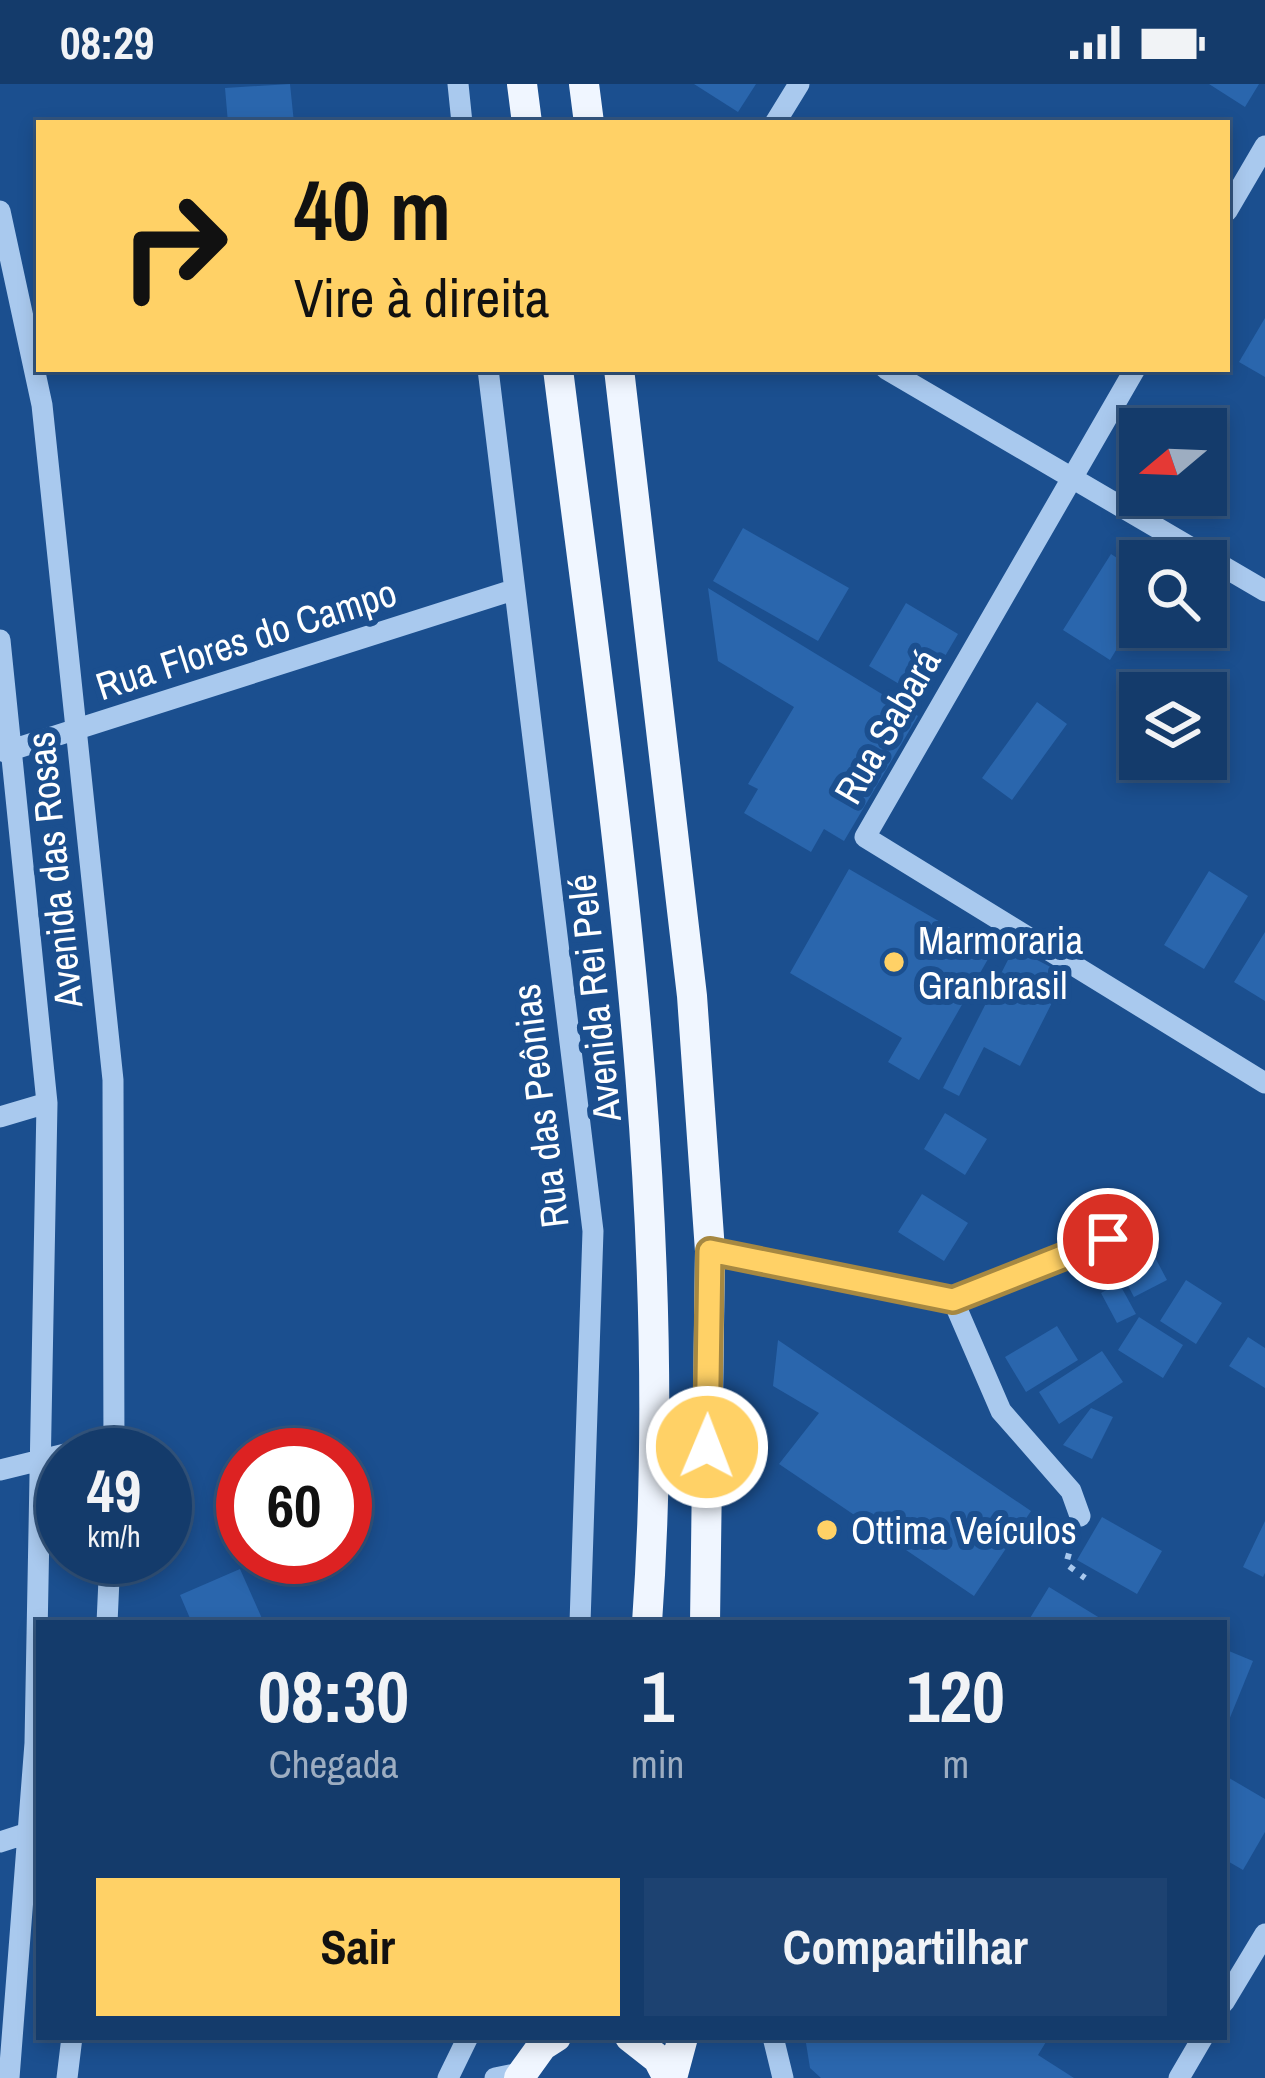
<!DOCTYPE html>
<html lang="pt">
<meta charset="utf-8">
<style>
:root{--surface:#143b6b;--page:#1d4271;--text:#f1f3f6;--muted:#9dadc1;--line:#33557e;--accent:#ffd166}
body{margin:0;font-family:"Archivo Narrow",sans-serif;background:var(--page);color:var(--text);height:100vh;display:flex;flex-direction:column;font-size:45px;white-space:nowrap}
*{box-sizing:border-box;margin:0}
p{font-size:39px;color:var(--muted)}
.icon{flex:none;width:66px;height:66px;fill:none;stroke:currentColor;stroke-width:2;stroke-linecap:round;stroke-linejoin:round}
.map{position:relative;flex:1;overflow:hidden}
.details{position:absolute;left:36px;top:1536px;width:1191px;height:420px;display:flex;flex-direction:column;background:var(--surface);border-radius:0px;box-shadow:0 6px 18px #0003,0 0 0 3px var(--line)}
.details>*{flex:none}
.top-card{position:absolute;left:36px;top:36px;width:1194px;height:252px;border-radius:0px;box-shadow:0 6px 18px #0003,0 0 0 3px var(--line);background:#ffd166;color:#111;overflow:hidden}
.needle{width:78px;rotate:251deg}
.buttons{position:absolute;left:1119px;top:324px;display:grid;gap:24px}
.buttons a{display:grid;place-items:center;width:108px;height:108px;border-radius:0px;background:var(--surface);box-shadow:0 6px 18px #0003,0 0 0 3px var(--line);font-size:60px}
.speed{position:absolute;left:36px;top:1344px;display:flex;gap:24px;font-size:60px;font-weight:700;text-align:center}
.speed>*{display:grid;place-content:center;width:156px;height:156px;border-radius:50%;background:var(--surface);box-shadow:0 6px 18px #0003,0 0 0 3px var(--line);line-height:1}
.speed small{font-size:30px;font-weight:400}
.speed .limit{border:18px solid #d22;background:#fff;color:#111}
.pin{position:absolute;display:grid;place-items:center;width:102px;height:102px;color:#fff;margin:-51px;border:6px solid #fff;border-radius:50%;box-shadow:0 3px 12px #0007}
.me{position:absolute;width:132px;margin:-66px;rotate:1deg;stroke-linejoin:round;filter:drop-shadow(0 0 9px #0008)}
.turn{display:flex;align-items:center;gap:42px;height:252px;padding:0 60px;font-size:54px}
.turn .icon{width:156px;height:156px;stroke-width:2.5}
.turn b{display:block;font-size:84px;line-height:102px}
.eta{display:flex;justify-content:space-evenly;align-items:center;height:204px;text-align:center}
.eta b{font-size:72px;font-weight:700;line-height:84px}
.cta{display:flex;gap:24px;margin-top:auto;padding:24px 60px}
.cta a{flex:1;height:138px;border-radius:0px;background:var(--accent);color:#111;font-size:48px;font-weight:700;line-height:138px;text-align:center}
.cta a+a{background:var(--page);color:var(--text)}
.status{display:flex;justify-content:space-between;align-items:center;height:84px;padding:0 60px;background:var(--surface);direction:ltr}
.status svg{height:33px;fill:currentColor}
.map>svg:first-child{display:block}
</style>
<div class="status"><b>08:29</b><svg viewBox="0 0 49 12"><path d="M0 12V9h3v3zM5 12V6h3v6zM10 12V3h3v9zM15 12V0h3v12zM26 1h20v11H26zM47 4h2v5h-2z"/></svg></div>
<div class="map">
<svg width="1265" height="1994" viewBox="0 0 1265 1994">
<rect width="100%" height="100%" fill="#1b4f8f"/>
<path fill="#2a66ad" d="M290 0 294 39H228L225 4Z
M694 0H756L738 28Z
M1209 0H1259L1245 23Z
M1265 234V293L1239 278Z
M743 444 849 504 818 557 713 497Z
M1111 470 1140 489V543H1148L1142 553 1129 545 1110 576 1063 546Z
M708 504 918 632 844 757 824 745 811 768 744 729 758 705 748 700 794 623 718 577Z
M906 519 958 550 921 613 869 582Z
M1037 618 1067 640 1012 716 982 694Z
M849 785 992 868 919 996 888 978 902 954 790 889Z
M1209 787 1248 812 1204 885 1164 861Z
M1265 848V917L1234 898Z
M1014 864 1066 891 1020 982 984 963 959 1012 943 1004Z
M945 1029 987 1055 965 1091 924 1065Z
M922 1110 968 1139 944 1177 898 1148Z
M1150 1164 1167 1196 1134 1213 1117 1181Z
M1186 1196 1222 1219 1196 1260 1160 1237Z
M1119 1199 1136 1230 1117 1239 1101 1209Z
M1139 1233 1183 1261 1163 1294 1118 1266Z
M1057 1242 1078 1276 1026 1308 1005 1273Z
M1248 1253 1265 1264V1304L1229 1282Z
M778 1256 1031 1427 974 1512 779 1380 819 1329 773 1302Z
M1102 1267 1123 1298 1059 1340 1039 1308Z
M1091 1324 1113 1333 1092 1375 1063 1361Z
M1102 1433 1162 1467 1137 1510 1077 1476Z
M1265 1437V1489L1263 1493 1243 1483Z
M240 1485 264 1539H192L180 1511Z
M1049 1503 1108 1539H1027Z
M1224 1565 1253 1577 1227 1641 1224 1640Z
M1224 1691 1265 1715V1748L1243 1786 1224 1775Z
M805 1953H1049L1038 1971 1074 1994H821L810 1984Z"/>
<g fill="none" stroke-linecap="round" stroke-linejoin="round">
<path stroke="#a9c9ee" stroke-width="6" stroke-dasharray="6 9" stroke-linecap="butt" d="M1073 1455 1066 1480 1085 1494"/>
<path stroke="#a9c9ee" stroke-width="21" d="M458 0 462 39
M775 39 799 0
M0 127 42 321 113 996 114 1371
M1227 127 1265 62
M488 285 593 1147 580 1539
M886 285 1265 507
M1135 285 865 753 1265 999
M0 556 47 1019 35 1659 9 1994
M5 668 513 506
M0 1033 47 1019
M710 1167 953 1216 1001 1327 1071 1407 1080 1432
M953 1216 1108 1155
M0 1386 114 1358
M107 1539 110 1473
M0 1758 31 1748
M1224 1918 1265 1850
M773 1953 783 1994
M67 1994 72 1953
M448 1994 468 1953
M495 1994 520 1989
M1179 1994 1203 1953"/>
<path stroke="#f0f6ff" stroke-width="30" d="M522 0 527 39
M584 0 589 39
M558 285C610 702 677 1118 647 1539
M619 285 692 912 710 1167 705 1539
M630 1953 658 1975 668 1994
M519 1994 542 1962 556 1953
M672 1994 683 1953"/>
</g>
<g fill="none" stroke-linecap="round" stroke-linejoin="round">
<defs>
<path id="route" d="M707 1363 710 1167 953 1216 1108 1155"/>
</defs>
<use href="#route" stroke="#a68842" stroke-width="30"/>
<use href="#route" stroke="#ffd166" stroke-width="21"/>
</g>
<g fill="#ffd166" stroke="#1b4f8f" stroke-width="4.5">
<circle cx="894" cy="878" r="12"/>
<circle cx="827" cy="1446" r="12"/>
</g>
<g text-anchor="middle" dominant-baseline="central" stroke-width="12" stroke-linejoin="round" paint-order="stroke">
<g font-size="39" fill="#fff" stroke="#1b4f8f">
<text transform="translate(246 555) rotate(-18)">Rua Flores do Campo</text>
<text transform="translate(887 642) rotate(-60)">Rua Sabará</text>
<text transform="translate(54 786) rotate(-96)">Avenida das Rosas</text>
<text transform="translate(594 914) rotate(-96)">Avenida Rei Pelé</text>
<text transform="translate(540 1022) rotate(-97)">Rua das Peônias</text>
</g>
<g font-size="39" fill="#fff" stroke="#1b4f8f" text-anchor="start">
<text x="918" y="856">Marmoraria<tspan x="918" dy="45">Granbrasil</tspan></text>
<text x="851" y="1446">Ottima Veículos</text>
</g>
</g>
</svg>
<div class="buttons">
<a><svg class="needle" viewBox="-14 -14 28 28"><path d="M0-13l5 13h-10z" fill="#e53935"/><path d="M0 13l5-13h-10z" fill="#9dadc1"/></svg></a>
<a><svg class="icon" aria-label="search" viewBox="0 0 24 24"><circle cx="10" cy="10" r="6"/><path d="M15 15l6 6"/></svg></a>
<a><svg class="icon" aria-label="layers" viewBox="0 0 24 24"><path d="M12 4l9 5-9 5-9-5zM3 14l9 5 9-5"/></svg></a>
</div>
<div class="speed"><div>49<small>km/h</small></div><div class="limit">60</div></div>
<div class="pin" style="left:1108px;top:1155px;background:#d93025"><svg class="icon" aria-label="arrive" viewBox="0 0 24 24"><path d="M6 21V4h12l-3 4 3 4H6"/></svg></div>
<svg class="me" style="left:707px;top:1363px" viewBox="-20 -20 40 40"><circle r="17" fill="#ffd166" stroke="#fff" stroke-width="3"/><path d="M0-11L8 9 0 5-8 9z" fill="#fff"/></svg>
<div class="top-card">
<div class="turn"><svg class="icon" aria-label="right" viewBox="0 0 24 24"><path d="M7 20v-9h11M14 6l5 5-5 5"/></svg><div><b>40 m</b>Vire à direita</div></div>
</div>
<section class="details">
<div class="eta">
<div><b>08:30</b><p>Chegada</p></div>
<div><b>1</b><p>min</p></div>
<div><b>120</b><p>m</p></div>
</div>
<div class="cta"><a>Sair</a><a>Compartilhar</a></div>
</section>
</div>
